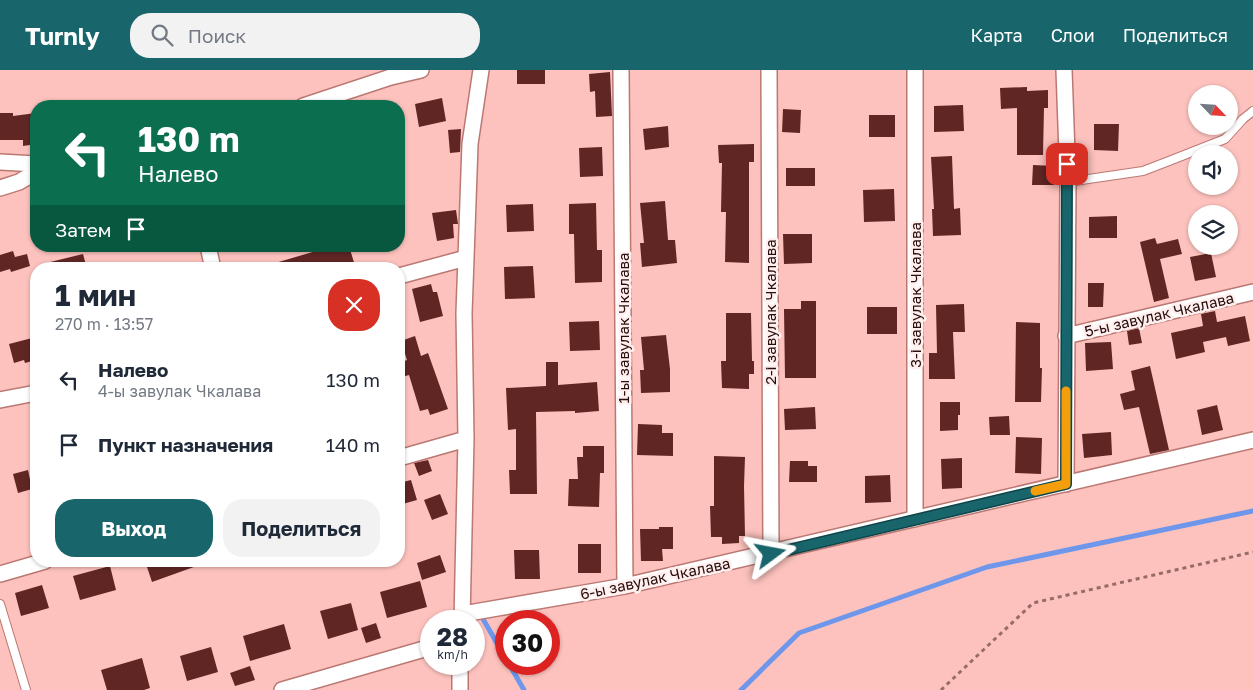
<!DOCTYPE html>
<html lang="ru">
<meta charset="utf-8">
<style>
:root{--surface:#fff;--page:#f2f2f3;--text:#1f2937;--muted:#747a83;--accent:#18656c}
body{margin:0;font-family:"Golos Text",sans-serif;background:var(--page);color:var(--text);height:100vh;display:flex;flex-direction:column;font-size:19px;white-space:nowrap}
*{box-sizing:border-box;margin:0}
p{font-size:16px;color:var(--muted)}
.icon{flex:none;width:28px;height:28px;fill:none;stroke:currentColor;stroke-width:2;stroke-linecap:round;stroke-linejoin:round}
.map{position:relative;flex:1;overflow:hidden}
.drawer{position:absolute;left:30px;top:192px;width:375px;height:305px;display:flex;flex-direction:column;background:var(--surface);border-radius:20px;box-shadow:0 1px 4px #0004}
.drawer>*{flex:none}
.guide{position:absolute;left:30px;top:30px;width:375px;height:152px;border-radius:20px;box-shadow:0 1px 4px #0004;background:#0b6e4f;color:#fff;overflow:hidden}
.needle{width:32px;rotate:115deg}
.buttons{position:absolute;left:1188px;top:15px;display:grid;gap:10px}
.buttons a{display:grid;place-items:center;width:50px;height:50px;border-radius:50%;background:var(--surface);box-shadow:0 1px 4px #0004;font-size:25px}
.speed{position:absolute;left:420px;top:540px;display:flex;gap:10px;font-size:25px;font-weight:700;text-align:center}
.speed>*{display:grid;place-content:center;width:65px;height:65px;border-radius:50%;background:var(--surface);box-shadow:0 1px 4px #0004;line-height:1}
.speed small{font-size:12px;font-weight:400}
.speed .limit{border:8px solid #d22;background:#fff;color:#111}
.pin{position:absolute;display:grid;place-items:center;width:42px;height:42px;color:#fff;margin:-21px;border-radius:10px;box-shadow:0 2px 8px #0006}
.me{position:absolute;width:55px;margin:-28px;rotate:77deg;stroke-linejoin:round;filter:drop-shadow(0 0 4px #0008)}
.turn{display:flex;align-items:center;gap:18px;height:105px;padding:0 25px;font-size:22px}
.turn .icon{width:65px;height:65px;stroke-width:2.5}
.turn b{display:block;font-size:35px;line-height:42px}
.then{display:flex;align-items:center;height:48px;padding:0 25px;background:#0003;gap:10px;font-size:19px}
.round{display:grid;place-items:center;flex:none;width:52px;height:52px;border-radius:20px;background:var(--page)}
.head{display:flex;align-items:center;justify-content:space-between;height:85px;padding:0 25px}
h1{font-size:30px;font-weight:700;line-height:38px}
.action{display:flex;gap:10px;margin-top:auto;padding:10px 25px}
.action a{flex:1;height:58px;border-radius:20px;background:var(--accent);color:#fff;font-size:20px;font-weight:700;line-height:58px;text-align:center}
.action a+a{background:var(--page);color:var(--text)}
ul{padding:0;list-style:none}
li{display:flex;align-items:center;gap:15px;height:65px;padding:0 25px}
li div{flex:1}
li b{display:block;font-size:19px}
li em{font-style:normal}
header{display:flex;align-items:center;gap:30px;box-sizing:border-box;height:70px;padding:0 25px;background:var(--accent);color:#fff}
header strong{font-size:24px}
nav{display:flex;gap:28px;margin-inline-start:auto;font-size:18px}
.search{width:350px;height:45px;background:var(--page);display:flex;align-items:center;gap:12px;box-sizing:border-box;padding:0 18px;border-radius:20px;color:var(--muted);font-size:19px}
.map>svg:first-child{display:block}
</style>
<header>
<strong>Turnly</strong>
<div class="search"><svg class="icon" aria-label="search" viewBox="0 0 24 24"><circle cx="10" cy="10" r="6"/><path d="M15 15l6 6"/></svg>Поиск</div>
<nav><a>Карта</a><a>Слои</a><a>Поделиться</a></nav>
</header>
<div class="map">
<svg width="1253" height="620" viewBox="0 0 1253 620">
<rect width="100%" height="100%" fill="#fdc2bd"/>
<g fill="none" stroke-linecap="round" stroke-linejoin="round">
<path stroke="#6e97ec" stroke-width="5" d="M483 549 506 589
M509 594 524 620
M741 620 799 563 987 497 1253 441"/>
</g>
<path fill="#602624" d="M517 0H545V14H517Z
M610 2 612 46 596 47 595 21 590 22 589 4Z
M1027 17V21L1048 20V38H1044L1043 85H1017V38L1001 39 1000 18Z
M442 28 446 51 419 57 415 34Z
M963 35 964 61 934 62V36Z
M783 39 801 40 800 63 782 62Z
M0 43H13V46L36 43V74L23 76V70H0Z
M869 45H895V67H869Z
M1094 54H1119L1118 81 1094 80Z
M668 56 669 77 645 80 643 59Z
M461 59 460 82 450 83 448 60Z
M754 74V92H749V193L725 192 726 142H721L722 93H719L718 75Z
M602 77 603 106 580 107 579 78Z
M952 86 954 139 960 138 961 165 933 166 932 139H934L931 87Z
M1033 95 1055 96 1054 115H1032Z
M786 98H815V116H786Z
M894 119 895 151 864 152 863 120Z
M665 131 668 170H675L677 193 642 197 640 173H644L640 133Z
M596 133 597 180H602V212L575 213 574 164H569V134Z
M533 134 534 161 507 162 506 135Z
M456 140 458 154H453L454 168 437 171 432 143Z
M1117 146V168H1089V147Z
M783 164H812V193L784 194Z
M1155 168 1157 174 1178 169 1182 184 1160 189 1169 228 1154 232 1140 172Z
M333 176H349L356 199H265V196Z
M13 181 15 187 27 184 30 196 11 202 10 199 0 202V185Z
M1211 183 1216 207 1195 211 1190 187Z
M83 184 87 199H42V194Z
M533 196 535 228 505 229 504 197Z
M1088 213H1104L1103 237H1088Z
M431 214 433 222H437L443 246 420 252 412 219Z
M801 231H816V308H785L784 239H801Z
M964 234 965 262H953L955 309H929V283H937L936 235Z
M867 237H897V264H867Z
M1215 241 1217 252 1245 246 1250 271 1228 276 1226 267 1203 272 1205 282 1176 289 1171 263 1203 256 1201 244Z
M726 243H751L752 291H754V304H749V319L722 318 721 291H726Z
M599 251 600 280 570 281 569 252Z
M1016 252 1040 253V298H1042L1041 332H1015Z
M1139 258 1142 273 1129 275 1127 261Z
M666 265 670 299V322L641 323 640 300H644L641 267Z
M415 266 421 286 428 283 448 339 430 345 428 339 420 341 409 305 402 307 399 293 407 290 401 271Z
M36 267V290L25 293 24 290 14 293 9 274Z
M1111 272 1113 299 1086 301 1085 273Z
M546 292H558V315L597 312 599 341 575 343V341L536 342 537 424H510L509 400H516V359L508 360 506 318 546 316Z
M1150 296 1169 380 1150 384 1139 337 1124 340 1120 324 1135 320 1131 301Z
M940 332H960V345H958V360L940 361Z
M1217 335 1223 360 1202 365 1197 340Z
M815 337 816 359 785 360 784 339Z
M1009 346 1010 365H990L989 347Z
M638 354 662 355V363H673V386L637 385Z
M1111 362 1112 385 1084 388 1082 364Z
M1016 367 1042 368 1041 404 1015 403Z
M583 376H604V403H600L599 437 568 436 569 409H578L577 387H583Z
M714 386 745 387 744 416 745 466H739V473L722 474V467H711L710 436H714Z
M962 388V418L942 419 941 389Z
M428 390 432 401 419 406 414 393Z
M790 391H808V396H817V412H789Z
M28 400 32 419 18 423 13 404Z
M890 405 891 432 865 433V406Z
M411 410 417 430 399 435V413Z
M440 424 448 444 432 450 424 430Z
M659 457H673V479H662L663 491H641L640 459H659Z
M578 474H601V503H578Z
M514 480H539L540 509H515Z
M440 485 446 502 422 510 417 493Z
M145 491H204L205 493 152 512Z
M110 496 116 520 80 530 73 506Z
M420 511 427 537 387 548 380 522Z
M42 515 49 538 21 546 15 523Z
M351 533 358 560 328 569 320 541Z
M376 553 381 568 366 573 361 558Z
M284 554 291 579 250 591 243 566Z
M211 577 218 602 187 611 180 586Z
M142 588 150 618 144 620H107L101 600Z
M250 596 255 610 235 616 230 603Z"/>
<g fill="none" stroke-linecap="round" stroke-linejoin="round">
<defs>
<path id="service" d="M1068 112 1143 101 1169 91 1225 69 1243 49 1253 41
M0 534 26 620"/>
<path id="minor" d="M621 0 625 516
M769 0 771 483
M1064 0 1068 112 1066 414
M303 36 391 7 421 0
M0 92 36 94
M0 118 19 112 36 102
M208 176 213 199
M399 206 466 188
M1066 266 1253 222
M0 330 36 323
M399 388 466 369
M915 449V0
M0 504 45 491
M463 544 625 516 1253 370
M462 551 466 369 464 243 466 188 470 74 481 0
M460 594V620
M282 620 431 577"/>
</defs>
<use href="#service" stroke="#bb7873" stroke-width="10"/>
<use href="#minor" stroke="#bb7873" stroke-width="18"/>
<path stroke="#966b68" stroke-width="3" stroke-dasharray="4 4" stroke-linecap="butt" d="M941 620 1033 533 1253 482"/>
<use href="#service" stroke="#fff" stroke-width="8"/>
<use href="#minor" stroke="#fff" stroke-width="15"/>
</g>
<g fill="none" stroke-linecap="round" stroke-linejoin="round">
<defs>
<path id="route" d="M771 484 1066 414 1067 94"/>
</defs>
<use href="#route" stroke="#104246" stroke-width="12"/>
<use href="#route" stroke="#18656c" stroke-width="9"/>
<path stroke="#f59e0b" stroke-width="9" d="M1035 421 1066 414V321"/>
</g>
<g text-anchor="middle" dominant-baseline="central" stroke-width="5" stroke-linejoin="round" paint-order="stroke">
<g font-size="15" fill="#270d0c" stroke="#ffefee">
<text transform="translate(915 225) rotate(-90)">3-і завулак Чкалава</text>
<text transform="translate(770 242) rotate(-90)">2-і завулак Чкалава</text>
<text transform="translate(1159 244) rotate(-13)">5-ы завулак Чкалава</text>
<text transform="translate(623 258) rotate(-90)">1-ы завулак Чкалава</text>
<text transform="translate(655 508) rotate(-12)">6-ы завулак Чкалава</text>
</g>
</g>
</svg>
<div class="buttons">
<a><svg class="needle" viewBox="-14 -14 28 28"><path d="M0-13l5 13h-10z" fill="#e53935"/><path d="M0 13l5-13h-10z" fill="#747a83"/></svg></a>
<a><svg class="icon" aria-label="sound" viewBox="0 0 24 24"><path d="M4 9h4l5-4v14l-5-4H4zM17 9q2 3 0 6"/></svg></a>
<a><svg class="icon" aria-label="layers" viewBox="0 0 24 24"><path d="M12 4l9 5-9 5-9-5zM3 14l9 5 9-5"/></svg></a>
</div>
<div class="speed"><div>28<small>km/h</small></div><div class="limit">30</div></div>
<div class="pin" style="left:1067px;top:94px;background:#d93025"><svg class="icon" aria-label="arrive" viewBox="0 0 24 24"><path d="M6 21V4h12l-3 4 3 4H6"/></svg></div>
<svg class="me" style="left:771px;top:484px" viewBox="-20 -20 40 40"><path d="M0-17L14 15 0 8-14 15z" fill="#18656c" stroke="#fff" stroke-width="4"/></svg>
<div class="guide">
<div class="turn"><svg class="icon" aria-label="left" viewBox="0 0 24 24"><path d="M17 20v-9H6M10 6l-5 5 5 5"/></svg><div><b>130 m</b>Налево</div></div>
<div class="then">Затем<svg class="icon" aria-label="arrive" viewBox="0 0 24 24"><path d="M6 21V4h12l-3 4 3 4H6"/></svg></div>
</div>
<section class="drawer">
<div class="head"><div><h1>1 мин</h1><p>270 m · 13:57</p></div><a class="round" style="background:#d93025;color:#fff"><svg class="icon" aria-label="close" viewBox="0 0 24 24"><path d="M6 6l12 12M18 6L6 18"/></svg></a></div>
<ul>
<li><svg class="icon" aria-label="left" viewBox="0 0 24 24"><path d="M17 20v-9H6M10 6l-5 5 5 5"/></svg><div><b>Налево</b><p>4-ы завулак Чкалава</p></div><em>130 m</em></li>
<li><svg class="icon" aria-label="arrive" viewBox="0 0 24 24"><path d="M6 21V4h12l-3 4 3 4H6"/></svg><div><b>Пункт назначения</b></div><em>140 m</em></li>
</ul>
<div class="action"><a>Выход</a><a>Поделиться</a></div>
</section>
</div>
